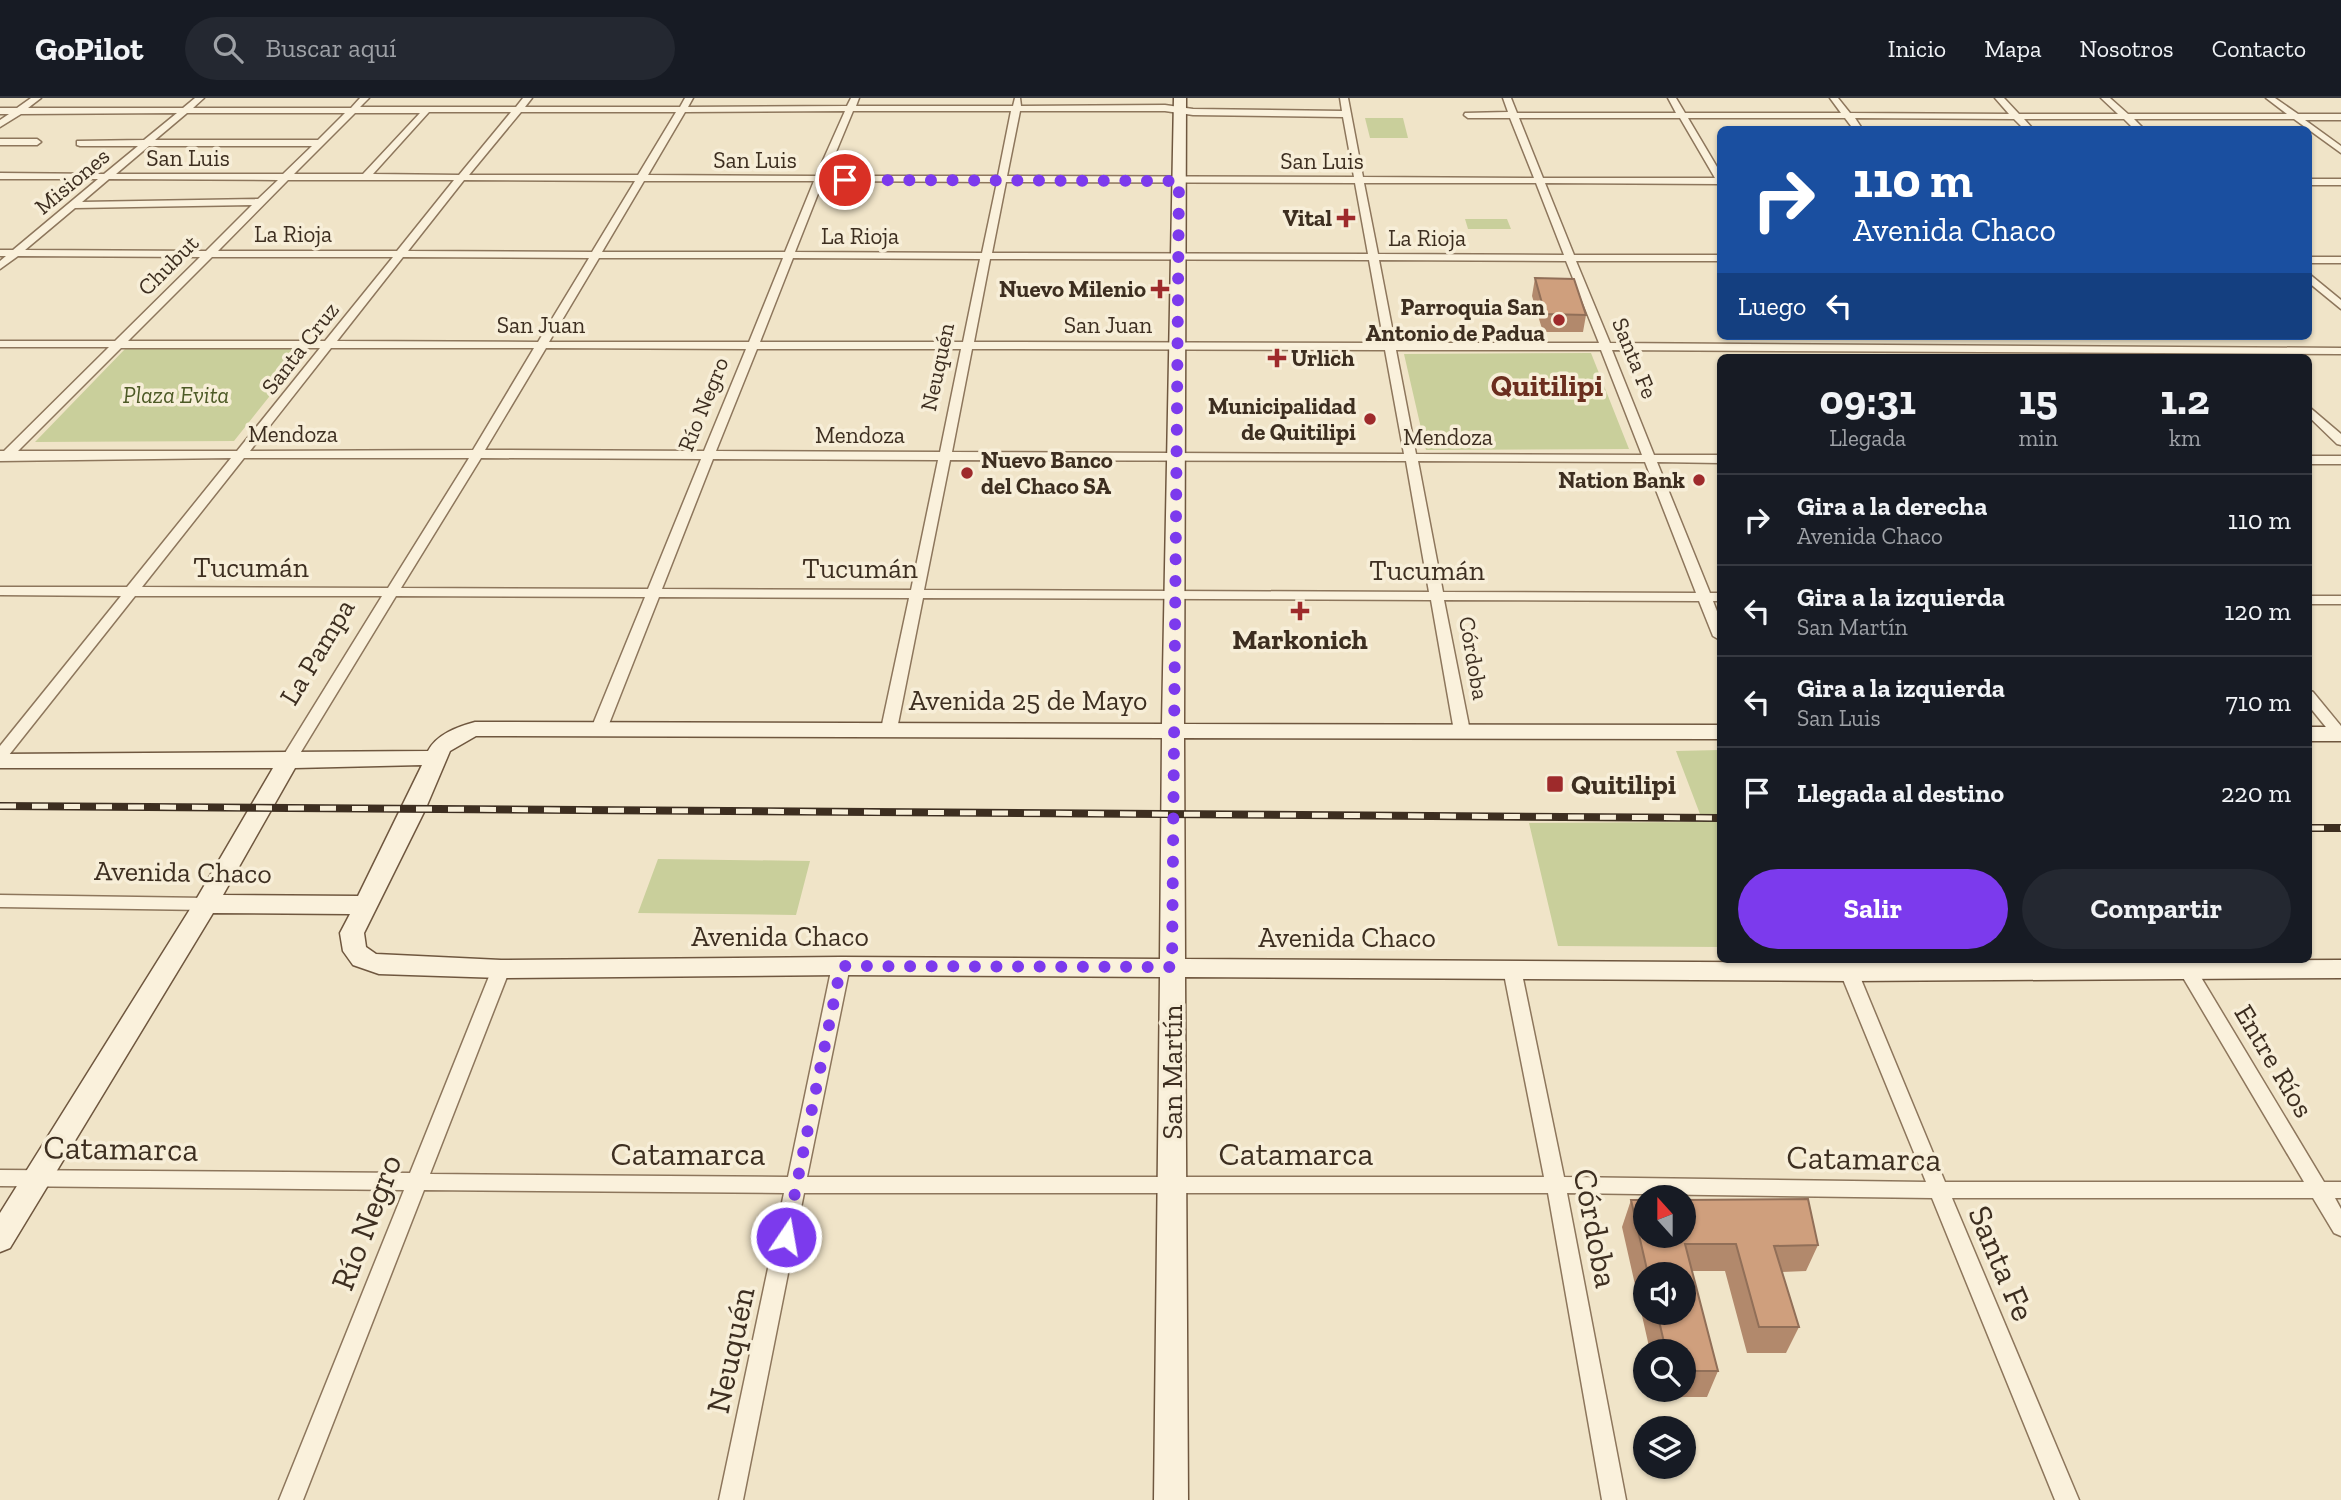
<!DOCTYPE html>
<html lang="es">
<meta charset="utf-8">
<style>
:root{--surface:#171b24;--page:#242831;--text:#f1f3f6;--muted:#9ea1a6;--line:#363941;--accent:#7c3aed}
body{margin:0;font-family:"Zilla Slab",serif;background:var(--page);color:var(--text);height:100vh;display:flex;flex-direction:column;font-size:26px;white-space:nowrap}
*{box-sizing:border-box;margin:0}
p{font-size:23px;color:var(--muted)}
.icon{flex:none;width:38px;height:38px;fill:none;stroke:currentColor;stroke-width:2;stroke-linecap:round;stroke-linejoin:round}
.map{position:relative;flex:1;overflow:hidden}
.sheet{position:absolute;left:1717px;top:256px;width:595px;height:609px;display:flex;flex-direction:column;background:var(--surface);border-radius:10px;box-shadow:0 2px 5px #0004}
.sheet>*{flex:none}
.hud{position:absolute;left:1717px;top:28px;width:595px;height:214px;border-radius:10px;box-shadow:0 2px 5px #0004;background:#1a4fa0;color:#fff;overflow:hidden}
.needle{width:46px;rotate:339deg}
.controls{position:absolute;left:1633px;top:1087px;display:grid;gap:14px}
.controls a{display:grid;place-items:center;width:63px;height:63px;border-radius:50%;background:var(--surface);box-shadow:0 2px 5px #0004;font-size:35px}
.pin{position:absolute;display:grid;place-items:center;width:60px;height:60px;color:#fff;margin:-30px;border:4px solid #fff;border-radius:50%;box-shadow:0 2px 7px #0007}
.me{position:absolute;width:77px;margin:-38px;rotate:12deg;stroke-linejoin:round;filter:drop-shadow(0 0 5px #0008)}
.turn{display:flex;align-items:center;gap:24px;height:147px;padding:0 21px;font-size:32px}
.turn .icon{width:91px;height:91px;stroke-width:2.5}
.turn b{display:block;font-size:49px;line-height:60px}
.then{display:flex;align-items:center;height:66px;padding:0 21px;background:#0003;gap:14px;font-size:26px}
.eta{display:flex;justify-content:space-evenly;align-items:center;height:119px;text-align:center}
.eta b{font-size:42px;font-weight:700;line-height:49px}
.cta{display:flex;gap:14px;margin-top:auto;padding:14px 21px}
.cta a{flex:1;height:80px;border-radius:42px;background:var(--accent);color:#fff;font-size:28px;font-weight:700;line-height:80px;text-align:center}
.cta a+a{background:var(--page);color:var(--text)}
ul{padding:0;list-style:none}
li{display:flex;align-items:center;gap:21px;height:91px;padding:0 21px;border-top:2px solid var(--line)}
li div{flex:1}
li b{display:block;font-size:26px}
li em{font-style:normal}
header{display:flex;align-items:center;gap:42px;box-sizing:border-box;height:98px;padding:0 35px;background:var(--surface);border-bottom:2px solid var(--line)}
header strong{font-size:33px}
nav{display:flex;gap:38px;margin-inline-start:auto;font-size:24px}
.search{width:490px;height:63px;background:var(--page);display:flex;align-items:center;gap:18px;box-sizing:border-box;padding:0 24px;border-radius:38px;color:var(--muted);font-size:26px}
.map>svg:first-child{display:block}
</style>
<header>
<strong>GoPilot</strong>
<div class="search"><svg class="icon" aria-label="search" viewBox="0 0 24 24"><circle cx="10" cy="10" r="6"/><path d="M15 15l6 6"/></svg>Buscar aquí</div>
<nav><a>Inicio</a><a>Mapa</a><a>Nosotros</a><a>Contacto</a></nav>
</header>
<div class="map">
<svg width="2341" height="1402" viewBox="0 0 2341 1402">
<rect width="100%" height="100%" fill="#f0e4c8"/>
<path fill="#c9cf9b" d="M1365 20H1403L1408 40H1370Z
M1465 121H1507L1511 131H1468Z
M308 250 234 343 35 344 125 251Z
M1591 255 1629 351 1426 352 1404 256Z
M1720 652V849L1558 848 1529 725 1703 724 1676 653Z
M658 761 810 763 796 817 638 815Z"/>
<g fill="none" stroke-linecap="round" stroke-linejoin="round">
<defs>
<path id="street" d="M31 0H41L28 10H183L195 0H204L193 10H351L360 0H369L360 9H516L523 0H532L525 9H680L685 0H693L688 9 847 8 851 0H859L856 8H1013L1015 0H1020L1021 8 1165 7 1193 11 1342 13 1340 0H1348L1363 79 1534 80 1510 20H1468L1464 17 1465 15 1508 14 1503 0H1511L1517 15H1676L1668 0H1676L1685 15H1841L1830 0H1838L1850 15 2009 16 1995 0H2004L2019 16H2118L2101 0H2110L2128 16H2287L2266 0H2275L2298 16H2341V22H2305L2341 48V55L2294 21H2134L2145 32H2135L2124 21H2024L2034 32H2025L2014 21 1855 20 1863 32H1854L1845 20H1688L1720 74V86L1545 85 1574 157H1720V163H1576L1610 245 2341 250V256L1612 252 1654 357H1720V365L1657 364 1710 495H1720V503H1713L1720 521V542L1713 538 1699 503 1444 502 1470 633 1462 638 1454 633 1431 502 923 500 897 631 889 636 881 631 909 500 659 499 607 631 599 636 591 631 645 499 396 498 293 667 288 668 280 663 382 498H135L5 662 0 663V648L121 498 0 497V489H127L231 360 0 363V353H4L109 249H0V243H115L200 159 18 158 0 171V163L6 158H0V152H13L98 81H0V75L104 76 138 48H80L77 47V43L144 42 177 15 21 16 0 29V22L9 16H0V10H17ZM845 13 816 78 648 77 685 14ZM853 13H1011L998 78H826ZM1020 13H1165L1193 17 1343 19 1354 79 1007 78ZM429 14H511L459 77 373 76ZM521 14H676L638 77H469ZM187 15H345L318 42H155ZM355 15H420L363 76H294ZM1519 20H1680L1715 80H1543ZM149 48H312L283 76H116ZM109 81 278 82 258 101 82 104ZM288 82H454L397 153H218ZM464 82 635 83 592 154 408 153ZM644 83H814L785 154H602ZM823 83 997 84 982 155 795 154ZM1006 84 1355 85 1368 156 992 155ZM1364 85H1536L1564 157 1378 156ZM252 107 206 153 25 152 75 110ZM212 159H393L325 243H128ZM403 159 589 160 538 244 337 243ZM599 160H783L749 244H549ZM793 160 980 161 963 244H760ZM990 161 1369 162 1384 245 974 244ZM1379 162 1566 163 1599 245H1395ZM121 250H320L237 353H18ZM331 250H534L473 352 250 353ZM546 250 746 251 704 353 485 352ZM757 251H961L940 354 716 353ZM972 251 1385 252 1404 356 952 354ZM1396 252H1601L1642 357 1416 356ZM244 360H469L388 490 142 489ZM481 360 701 361 648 491 401 490ZM713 361 938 362 911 492 662 491ZM950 362 1406 363 1429 494 924 492ZM1418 363 1645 364 1696 495 1443 494Z
M0 41H37L41 44 37 47H0Z
M2308 81H2341V87H2308Z
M2308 159H2341V165H2308Z
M2308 175 2341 202V211L2308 184Z
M2308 308 2341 336V347L2337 346 2308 318Z
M2308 358H2341V366H2308Z
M2308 498H2341V506H2308Z
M2308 592 2313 594 2341 628V640L2334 639 2308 607Z
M0 797 206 800 212 802 214 806 212 810 206 812 0 809Z
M2172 861H2190L2324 1084H2341V1100H2335L2341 1111V1138L2334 1135 2313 1100H1952L2079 1402H2055L1932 1100 1567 1095 1626 1402H1602L1548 1095H804L743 1402H719L784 1095 424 1092 303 1402H279L404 1092 0 1088V1072L410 1075 492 871 495 866H507L510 871 430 1076 788 1079 832 868 835 863H847L850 868 807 1079H1544L1503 871 1506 866H1518L1521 871 1564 1079 1926 1084 1840 874 1843 869H1855L1858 874 1945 1084H2304Z"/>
<path id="secondary" d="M1174 0H1186L1184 626 1720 627V641L1184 640 1185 861 1849 865 2341 862V880L1849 883 1185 879 1188 1402H1154L1160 879 841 877 501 880 379 876 353 867 343 853 340 835 350 816 213 815 10 1150 0 1154V1115L197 800 273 670H0V656L428 653C437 636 457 629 475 624L1162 626ZM476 638 1162 640 1160 861 841 859 501 862 376 856 366 849 364 835 425 712 450 653ZM422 667 358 798 223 797 295 670Z
M2308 629H2341V643H2308Z"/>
</defs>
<use href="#street" stroke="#8d765c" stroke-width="3"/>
<use href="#secondary" stroke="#6f573f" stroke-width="3"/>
<use href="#street" fill="#faf1dc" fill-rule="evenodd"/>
<use href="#secondary" fill="#faf1dc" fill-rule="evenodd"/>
<defs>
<path id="rail" d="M0 708 1720 720
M2308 730H2341"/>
</defs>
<use href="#rail" stroke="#3d2e20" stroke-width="8"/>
<use href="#rail" stroke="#f7eed8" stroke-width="5" stroke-dasharray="16" stroke-linecap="butt"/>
</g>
<path fill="#b2896c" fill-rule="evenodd" d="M1535 180 1586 217 1583 234H1543L1532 198Z
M1631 1102 1818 1147 1806 1173 1782 1174 1799 1229 1786 1255H1747L1725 1173H1692L1718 1273 1707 1299H1661L1659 1292H1684V1253H1650L1622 1129ZM1645 1176H1684V1214H1645Z"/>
<path fill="#cf9f7d" stroke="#916f58" stroke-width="2" d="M1535 180 1574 181 1586 217 1545 216Z
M1808 1101 1818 1147 1774 1148 1799 1229H1759L1736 1146H1685L1718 1273H1684V1253H1666L1657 1214H1684V1176H1648L1631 1102H1645V1138H1684V1102Z"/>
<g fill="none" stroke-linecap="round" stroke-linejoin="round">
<path stroke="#7c3aed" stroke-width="12" stroke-dasharray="0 21.6" d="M786 1139 841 868 1172 869 1179 83 845 82"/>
</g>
<g fill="#9e2a2b" stroke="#f7eed8" stroke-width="2.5">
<path d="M1342.5 109.5h7v7h7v7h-7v7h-7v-7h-7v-7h7z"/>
<path d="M1156.5 180.5h7v7h7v7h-7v7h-7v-7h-7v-7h7z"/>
<circle cx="1559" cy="222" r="7"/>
<path d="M1273.5 249.5h7v7h7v7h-7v7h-7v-7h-7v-7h7z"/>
<circle cx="1370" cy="321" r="7"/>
<circle cx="967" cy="375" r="7"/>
<circle cx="1699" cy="382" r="7"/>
<path d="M1296.5 502.5h7v7h7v7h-7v7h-7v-7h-7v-7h7z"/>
<rect x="1546" y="677" width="18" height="18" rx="3.5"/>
</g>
<g text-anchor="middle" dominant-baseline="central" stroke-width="7" stroke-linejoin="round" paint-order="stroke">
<g font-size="23" fill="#3d2e20" stroke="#f7eed8">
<text x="188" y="60">San Luis</text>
<text x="755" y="62">San Luis</text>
<text x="1322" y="63">San Luis</text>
<text transform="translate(72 83) rotate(-40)">Misiones</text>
<text x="293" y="136">La Rioja</text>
<text x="860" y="138">La Rioja</text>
<text x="1427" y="140">La Rioja</text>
<text transform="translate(168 167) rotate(-45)">Chubut</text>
<text x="541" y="227">San Juan</text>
<text x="1108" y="227">San Juan</text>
<text transform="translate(300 250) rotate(-52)">Santa Cruz</text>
<text transform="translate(1635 260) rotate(68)">Santa Fe</text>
<text transform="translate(937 269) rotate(-78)">Neuquén</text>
<text transform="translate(703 306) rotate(-68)">Río Negro</text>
<text x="293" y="336">Mendoza</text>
<text x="860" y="337">Mendoza</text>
<text x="1448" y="339">Mendoza</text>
<text transform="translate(1474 560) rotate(80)">Córdoba</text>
</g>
<g font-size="23" font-weight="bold" fill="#3d2e20" stroke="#f7eed8" text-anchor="end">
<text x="1332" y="120">Vital</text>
<text x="1146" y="191">Nuevo Milenio</text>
<text x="1545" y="209">Parroquia San<tspan x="1545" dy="26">Antonio de Padua</tspan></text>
<text x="1291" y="260" text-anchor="start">Urlich</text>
<text x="1356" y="308">Municipalidad<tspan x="1356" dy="26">de Quitilipi</tspan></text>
<text x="981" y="362" text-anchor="start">Nuevo Banco<tspan x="981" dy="26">del Chaco SA</tspan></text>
<text x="1685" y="382">Nation Bank</text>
</g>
<g font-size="23" font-style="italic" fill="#4d5a26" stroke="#f7eed8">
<text x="176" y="297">Plaza Evita</text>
</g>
<g font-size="28" fill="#3d2e20" stroke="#f7eed8">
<text x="251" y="469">Tucumán</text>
<text x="860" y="470">Tucumán</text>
<text x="1427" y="472">Tucumán</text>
<text transform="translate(317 554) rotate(-59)">La Pampa</text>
<text x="1028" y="602">Avenida 25 de Mayo</text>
<text transform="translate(183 774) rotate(1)">Avenida Chaco</text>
<text x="780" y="838">Avenida Chaco</text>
<text x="1347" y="839">Avenida Chaco</text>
<text transform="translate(2274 963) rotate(59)">Entre Ríos</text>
<text transform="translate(1172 974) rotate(-90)">San Martín</text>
</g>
<g font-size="28" font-weight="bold" fill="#3d2e20" stroke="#f7eed8">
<text x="1300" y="541">Markonich</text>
<text x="1571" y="686" text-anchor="start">Quitilipi</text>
</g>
<g font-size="30" font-weight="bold" fill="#6b2e1e" stroke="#f7eed8">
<text x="1547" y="288">Quitilipi</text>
</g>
<g font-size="33" fill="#3d2e20" stroke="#f7eed8">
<text transform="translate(121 1050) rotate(1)">Catamarca</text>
<text x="688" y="1055">Catamarca</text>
<text x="1296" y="1055">Catamarca</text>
<text transform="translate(1864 1060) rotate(1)">Catamarca</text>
<text transform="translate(366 1124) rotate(-69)">Río Negro</text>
<text transform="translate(1596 1130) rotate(79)">Córdoba</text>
<text transform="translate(2002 1165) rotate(67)">Santa Fe</text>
<text transform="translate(730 1252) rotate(-78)">Neuquén</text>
</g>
</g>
</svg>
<div class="controls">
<a><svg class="needle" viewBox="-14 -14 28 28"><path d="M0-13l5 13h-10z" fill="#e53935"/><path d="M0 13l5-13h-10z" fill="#9ea1a6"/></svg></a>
<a><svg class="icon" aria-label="sound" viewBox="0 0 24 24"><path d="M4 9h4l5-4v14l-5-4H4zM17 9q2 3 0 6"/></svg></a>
<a><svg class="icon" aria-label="search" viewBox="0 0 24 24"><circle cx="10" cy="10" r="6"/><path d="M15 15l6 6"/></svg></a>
<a><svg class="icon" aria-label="layers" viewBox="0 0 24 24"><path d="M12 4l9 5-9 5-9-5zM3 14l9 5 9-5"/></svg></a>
</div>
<div class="pin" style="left:845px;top:82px;background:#d93025"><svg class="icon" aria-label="arrive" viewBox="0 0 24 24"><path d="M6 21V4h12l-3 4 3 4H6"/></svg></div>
<svg class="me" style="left:786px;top:1139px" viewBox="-20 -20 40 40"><circle r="17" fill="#7c3aed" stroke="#fff" stroke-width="3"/><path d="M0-11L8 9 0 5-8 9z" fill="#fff"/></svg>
<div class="hud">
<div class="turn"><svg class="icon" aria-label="right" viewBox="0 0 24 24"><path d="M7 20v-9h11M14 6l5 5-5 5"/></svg><div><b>110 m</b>Avenida Chaco</div></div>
<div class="then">Luego<svg class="icon" aria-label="left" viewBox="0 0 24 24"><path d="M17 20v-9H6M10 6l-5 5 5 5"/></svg></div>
</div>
<section class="sheet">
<div class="eta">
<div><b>09:31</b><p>Llegada</p></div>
<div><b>15</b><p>min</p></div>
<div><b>1.2</b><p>km</p></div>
</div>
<ul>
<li><svg class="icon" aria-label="right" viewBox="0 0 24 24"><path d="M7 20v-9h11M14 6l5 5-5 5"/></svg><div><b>Gira a la derecha</b><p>Avenida Chaco</p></div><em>110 m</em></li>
<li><svg class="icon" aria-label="left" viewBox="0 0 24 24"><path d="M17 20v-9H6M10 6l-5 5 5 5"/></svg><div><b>Gira a la izquierda</b><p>San Martín</p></div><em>120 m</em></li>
<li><svg class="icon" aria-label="left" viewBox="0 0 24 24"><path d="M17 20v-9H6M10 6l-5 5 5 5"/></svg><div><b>Gira a la izquierda</b><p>San Luis</p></div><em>710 m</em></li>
<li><svg class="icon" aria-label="arrive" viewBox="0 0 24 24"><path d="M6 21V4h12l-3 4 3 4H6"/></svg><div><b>Llegada al destino</b></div><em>220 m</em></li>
</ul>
<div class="cta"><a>Salir</a><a>Compartir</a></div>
</section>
</div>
